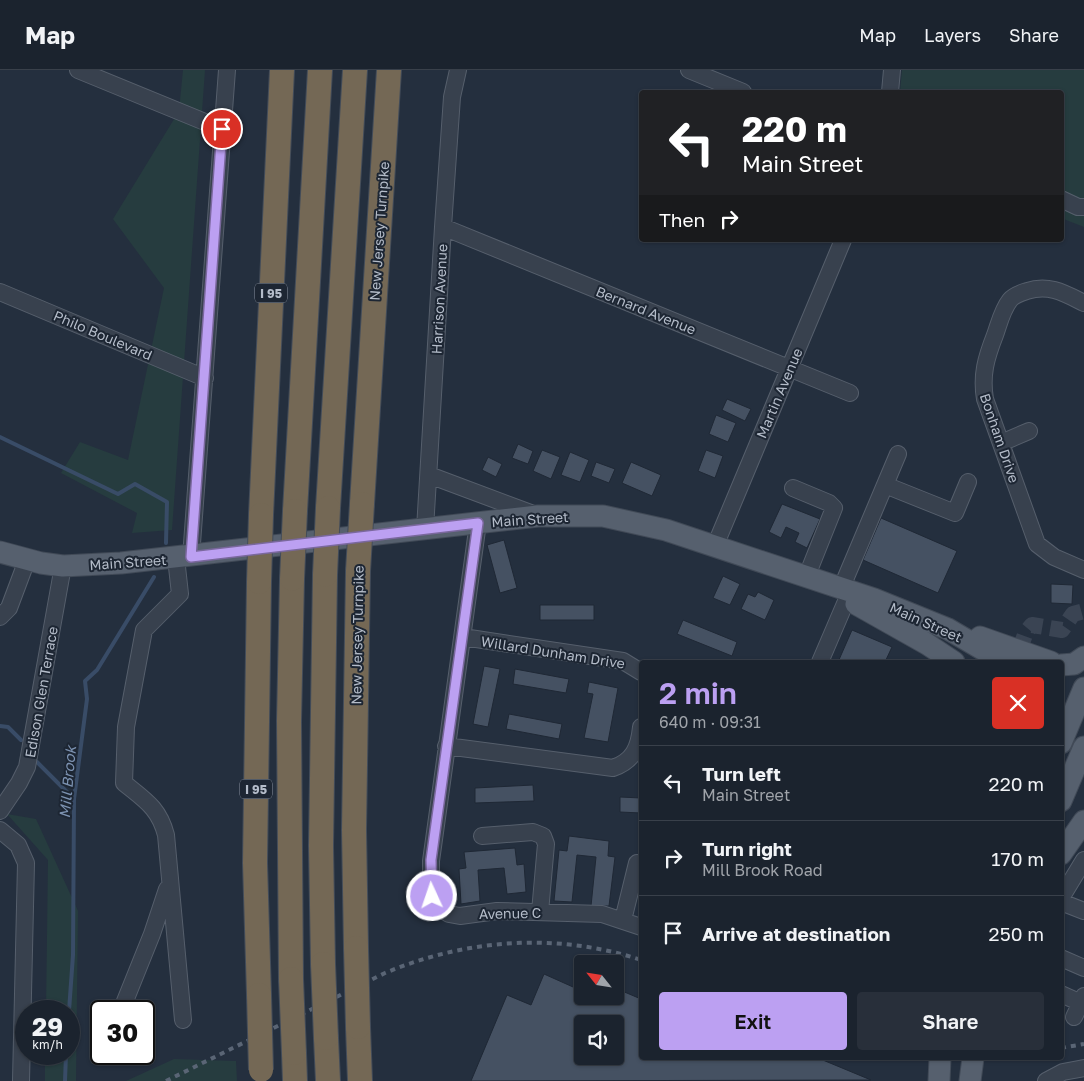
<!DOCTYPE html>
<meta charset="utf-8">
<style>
:root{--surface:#1b232e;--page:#282f3a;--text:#f1f3f6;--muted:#a0a4aa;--line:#39404a;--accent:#bca0f2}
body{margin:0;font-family:"Golos Text",sans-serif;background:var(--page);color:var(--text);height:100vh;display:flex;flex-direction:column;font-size:19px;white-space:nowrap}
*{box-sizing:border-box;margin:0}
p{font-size:16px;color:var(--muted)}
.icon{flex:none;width:28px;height:28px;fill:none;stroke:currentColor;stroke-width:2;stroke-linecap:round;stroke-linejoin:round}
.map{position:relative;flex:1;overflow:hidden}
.drawer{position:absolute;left:639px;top:590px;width:425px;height:400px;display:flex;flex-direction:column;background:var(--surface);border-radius:5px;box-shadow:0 1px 4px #0004,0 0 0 1px var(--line)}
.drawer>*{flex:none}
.top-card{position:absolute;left:639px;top:20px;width:425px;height:152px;border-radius:5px;box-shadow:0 1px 4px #0004,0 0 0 1px var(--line);background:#202124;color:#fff;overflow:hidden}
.needle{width:32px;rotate:300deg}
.fabs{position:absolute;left:574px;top:885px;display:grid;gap:10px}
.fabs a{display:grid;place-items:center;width:50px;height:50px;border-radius:5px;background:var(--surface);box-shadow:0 1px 4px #0004,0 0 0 1px var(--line);font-size:25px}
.speed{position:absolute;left:15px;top:930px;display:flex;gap:10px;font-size:25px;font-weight:700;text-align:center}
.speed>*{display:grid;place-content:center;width:65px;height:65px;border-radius:50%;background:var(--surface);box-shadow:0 1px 4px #0004,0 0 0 1px var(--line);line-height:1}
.speed small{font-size:12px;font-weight:400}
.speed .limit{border:2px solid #111;border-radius:8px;background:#fff;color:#111}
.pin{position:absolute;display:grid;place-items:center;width:42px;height:42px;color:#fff;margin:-21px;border:2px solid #fff;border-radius:50%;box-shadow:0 1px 5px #0007}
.me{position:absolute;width:55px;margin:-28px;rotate:357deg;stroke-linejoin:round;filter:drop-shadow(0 0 4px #0008)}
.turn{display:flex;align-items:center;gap:18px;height:105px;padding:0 20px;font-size:22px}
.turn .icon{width:65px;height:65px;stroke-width:2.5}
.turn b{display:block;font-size:35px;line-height:42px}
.then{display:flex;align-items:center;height:48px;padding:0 20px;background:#0003;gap:10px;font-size:19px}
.round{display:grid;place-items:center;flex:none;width:52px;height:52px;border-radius:5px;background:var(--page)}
.summary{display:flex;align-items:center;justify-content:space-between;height:85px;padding:0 20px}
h1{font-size:30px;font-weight:600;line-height:38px;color:var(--accent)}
.action{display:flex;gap:10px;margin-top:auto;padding:10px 20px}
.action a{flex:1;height:58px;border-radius:5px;background:var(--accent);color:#111;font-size:20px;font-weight:600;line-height:58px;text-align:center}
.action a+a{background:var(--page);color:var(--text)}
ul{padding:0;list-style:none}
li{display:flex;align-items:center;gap:15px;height:75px;padding:0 20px;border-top:1px solid var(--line)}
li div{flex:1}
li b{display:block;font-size:19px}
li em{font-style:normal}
header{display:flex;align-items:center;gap:30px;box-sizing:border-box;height:70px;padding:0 25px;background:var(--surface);border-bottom:1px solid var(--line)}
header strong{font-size:24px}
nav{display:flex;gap:28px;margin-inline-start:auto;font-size:18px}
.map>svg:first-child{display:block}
</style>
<header>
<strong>Map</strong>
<nav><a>Map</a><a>Layers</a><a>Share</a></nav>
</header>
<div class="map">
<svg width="1084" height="1011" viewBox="0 0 1084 1011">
<rect width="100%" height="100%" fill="#242f3e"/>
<path fill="#263c3f" d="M183 0H205L172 460 132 463 137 443 61 403 80 372 128 390 164 218 113 149 179 41Z
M902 0H1084V157L1061 148V22H900Z
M7 744 36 749 78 841 76 1011H45V984H69V941H46L48 790Z
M174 989 236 991 237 1011H126Z"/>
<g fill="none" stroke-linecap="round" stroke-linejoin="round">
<path stroke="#394c67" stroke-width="4" d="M0 367 118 424 135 414 167 432 166 473
M0 656 8 657 21 670
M37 692 74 729
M69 941 73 885 74 729 87 629 85 611 97 600 154 507
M65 1011 66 984"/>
</g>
<path fill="#455162" stroke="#1f2835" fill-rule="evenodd" d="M727 329 751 339 745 351 722 340Z
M716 345 736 353 728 372 709 364Z
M518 374 533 381 528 394 512 388Z
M542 380 560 387 551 409 533 401Z
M706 380 723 386 715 408 698 401Z
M570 382 589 390 580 412 561 405Z
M488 387 502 394 496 407 482 400Z
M596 392 615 399 609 413 591 406Z
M631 392 661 405 652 426 622 413Z
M782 434 820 449 807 478 795 472 799 463 786 457 781 468 769 462Z
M881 448 957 481 938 523 863 490Z
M504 470 517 518 500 523 487 475Z
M723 506 740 514 730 535 713 528Z
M1051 514 1073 515 1072 534 1051 533Z
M758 522 774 530 765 550 741 539 748 524 755 527Z
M540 535H594V550H540Z
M683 550 737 572 732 586 677 564Z
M852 560 892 577 885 592H838Z
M484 596 500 599 488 657 473 654Z
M515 599 569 609 566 623 513 614Z
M589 612 618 618 608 672 584 668 593 624 587 623Z
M509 644 562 654 559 669 506 659Z
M533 715 534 731 475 733V718Z
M620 727 641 728V743L620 742Z
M569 766 609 771 608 786 615 787 609 836H591L596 787 577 785 572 832 554 831 559 780 567 781Z
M515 778 517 795 524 794 526 822 507 824 504 798 478 800 480 831 461 834 459 799 466 798 464 782Z
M544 904 582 921V926H615V918L641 929V988H818L871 1010 471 1011 507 925 531 935ZM582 954H615V986H582Z"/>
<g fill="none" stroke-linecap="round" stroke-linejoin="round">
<path stroke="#3a4453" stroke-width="16" stroke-dasharray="16 8" stroke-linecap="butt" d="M1019 581 1026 562 1032 555 1062 560 1073 544 1084 541"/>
<defs>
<path id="minor" d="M78 0 222 59
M689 0 743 22
M890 22 892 0
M1061 129 1078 137H1084
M443 157 850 323
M0 222 205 308
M1084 233C1064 223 1049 214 1027 221 1021 223 1014 225 1010 230 1002 240 999 254 995 265 986 288 981 305 985 329L1037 474 1054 487 1084 500
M1001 373 1029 361
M429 405 536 445
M885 415 955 443 968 412
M793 418 829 433 834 438 806 508
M478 453 431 791V825L437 836 449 844 460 846 497 841 602 844 641 857
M425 459 443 157 452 27 458 0
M715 476 843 170
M191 487 227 0
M176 488 180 524 144 560 126 657 124 713C145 730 159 738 166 765L183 950
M841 519 898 384
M0 547 9 538 27 490
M463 567 623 591 641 602
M820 592 847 529
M446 676 613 698C633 691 639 678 641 657
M0 741 19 713 27 697 63 496
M0 760 18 775 26 793 21 1011
M482 766 533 762 543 766 546 774 540 842
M1061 828 1084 790
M1061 832 1084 841
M621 850 625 842 637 793
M1061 888 1084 898
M1061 924 1081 933
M121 941 152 864 167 819
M1074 947 1084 926
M1046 1011 1063 1002 1084 998"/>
<path id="major" d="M0 482 41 493 63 496 121 493 538 446H603L666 460 874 529 948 559 1004 592
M856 534 927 574 954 592
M980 567 1051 592
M1061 595 1074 594 1084 587
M1061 673 1084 618
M1061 731 1084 677
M1061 784 1084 751
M939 1011 940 988
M970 1011 973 988"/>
<path id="highway" d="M362 434 389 0
M328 438 355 0
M295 441 320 0
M261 445 282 0
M356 878 354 760 358 501
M323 894 321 776 325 505
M291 909 289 651 292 509
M259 925 255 793 259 512
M358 957 360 1011
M326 968 328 1011
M294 983 295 1011"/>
</defs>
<use href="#minor" stroke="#565f6c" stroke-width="18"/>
<use href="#major" stroke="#414a57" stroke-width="23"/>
<use href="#highway" stroke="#434c59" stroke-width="26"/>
<use href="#minor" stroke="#38414e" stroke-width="16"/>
<use href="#major" stroke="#56606e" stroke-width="21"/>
<use href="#highway" stroke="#746855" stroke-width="24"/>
<path stroke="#5a6575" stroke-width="4" stroke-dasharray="5 5" stroke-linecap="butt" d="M1061 978 1084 974
M166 1011 385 903C466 869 557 862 641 890"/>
<defs>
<path id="highway-bridge" d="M358 501 362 434
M325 505 328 438
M292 509 295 441
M259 512 261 445
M356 878 358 957
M323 894 326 968
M291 909 294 983
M259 925 261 1000"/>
</defs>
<use href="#highway-bridge" stroke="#434c59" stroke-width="26" stroke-linecap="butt"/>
<use href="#highway-bridge" stroke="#746855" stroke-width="24"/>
</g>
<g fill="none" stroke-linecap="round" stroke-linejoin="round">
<defs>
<path id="route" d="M222 59 191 487 478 453 431 790 432 826"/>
</defs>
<use href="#route" stroke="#7a689d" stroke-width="12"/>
<use href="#route" stroke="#bca0f2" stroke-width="9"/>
</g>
<g text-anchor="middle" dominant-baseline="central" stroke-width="4" stroke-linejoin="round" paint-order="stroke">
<g fill="#1d2633" stroke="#878f9c" stroke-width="1">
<rect x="255" y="213.5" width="32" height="19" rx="4"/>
<rect x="240" y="709.5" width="32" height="19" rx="4"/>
</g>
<g font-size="12" font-weight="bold" fill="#b4bcc9">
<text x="271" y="223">I 95</text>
<text x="256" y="719">I 95</text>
</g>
<g font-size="14" fill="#b4bcc9" stroke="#1d2633">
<text transform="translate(379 161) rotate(-86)">New Jersey Turnpike</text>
<text transform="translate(439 229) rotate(-87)">Harrison Avenue</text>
<text transform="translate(646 240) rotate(22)">Bernard Avenue</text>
<text transform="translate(103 265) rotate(23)">Philo Boulevard</text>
<text transform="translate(779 323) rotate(-67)">Martin Avenue</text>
<text transform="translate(1000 368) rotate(71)">Bonham Drive</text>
<text transform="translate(530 449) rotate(-4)">Main Street</text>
<text transform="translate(128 492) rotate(-4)">Main Street</text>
<text transform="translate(926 552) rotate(24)">Main Street</text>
<text transform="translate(357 565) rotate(-89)">New Jersey Turnpike</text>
<text transform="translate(553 582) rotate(9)">Willard Dunham Drive</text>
<text transform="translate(41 622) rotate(-80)">Edison Glen Terrace</text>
<text transform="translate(510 843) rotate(-1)">Avenue C</text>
</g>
<g font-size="15" font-style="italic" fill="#7c92b1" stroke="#1d2633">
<text transform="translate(67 712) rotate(-85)">Mill Brook</text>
</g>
</g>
</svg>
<div class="fabs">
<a><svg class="needle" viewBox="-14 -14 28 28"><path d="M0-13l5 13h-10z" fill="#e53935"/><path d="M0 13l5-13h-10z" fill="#a0a4aa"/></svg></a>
<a><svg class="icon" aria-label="sound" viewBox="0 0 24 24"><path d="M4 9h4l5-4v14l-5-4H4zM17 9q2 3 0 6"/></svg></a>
</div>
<div class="speed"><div>29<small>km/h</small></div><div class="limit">30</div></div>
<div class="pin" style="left:222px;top:59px;background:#d93025"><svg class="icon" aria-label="arrive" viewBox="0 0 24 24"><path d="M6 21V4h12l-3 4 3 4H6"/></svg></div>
<svg class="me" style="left:432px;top:826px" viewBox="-20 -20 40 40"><circle r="17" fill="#bca0f2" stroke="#fff" stroke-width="3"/><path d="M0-11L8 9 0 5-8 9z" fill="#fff"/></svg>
<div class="top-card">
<div class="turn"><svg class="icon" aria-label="left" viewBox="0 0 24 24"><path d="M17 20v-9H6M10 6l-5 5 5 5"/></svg><div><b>220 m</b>Main Street</div></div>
<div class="then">Then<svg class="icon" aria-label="right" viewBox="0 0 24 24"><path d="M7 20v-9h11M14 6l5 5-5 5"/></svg></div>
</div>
<section class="drawer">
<div class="summary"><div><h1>2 min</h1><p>640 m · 09:31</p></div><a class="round" style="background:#d93025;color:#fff"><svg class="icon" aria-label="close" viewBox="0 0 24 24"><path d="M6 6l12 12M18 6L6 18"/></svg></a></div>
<ul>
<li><svg class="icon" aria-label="left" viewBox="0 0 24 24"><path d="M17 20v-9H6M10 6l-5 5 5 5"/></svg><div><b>Turn left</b><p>Main Street</p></div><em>220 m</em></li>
<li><svg class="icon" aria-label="right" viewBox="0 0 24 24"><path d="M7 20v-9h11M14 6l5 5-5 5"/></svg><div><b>Turn right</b><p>Mill Brook Road</p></div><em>170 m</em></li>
<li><svg class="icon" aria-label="arrive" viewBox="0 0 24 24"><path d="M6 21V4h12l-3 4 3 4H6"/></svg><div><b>Arrive at destination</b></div><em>250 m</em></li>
</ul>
<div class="action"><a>Exit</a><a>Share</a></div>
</section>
</div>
